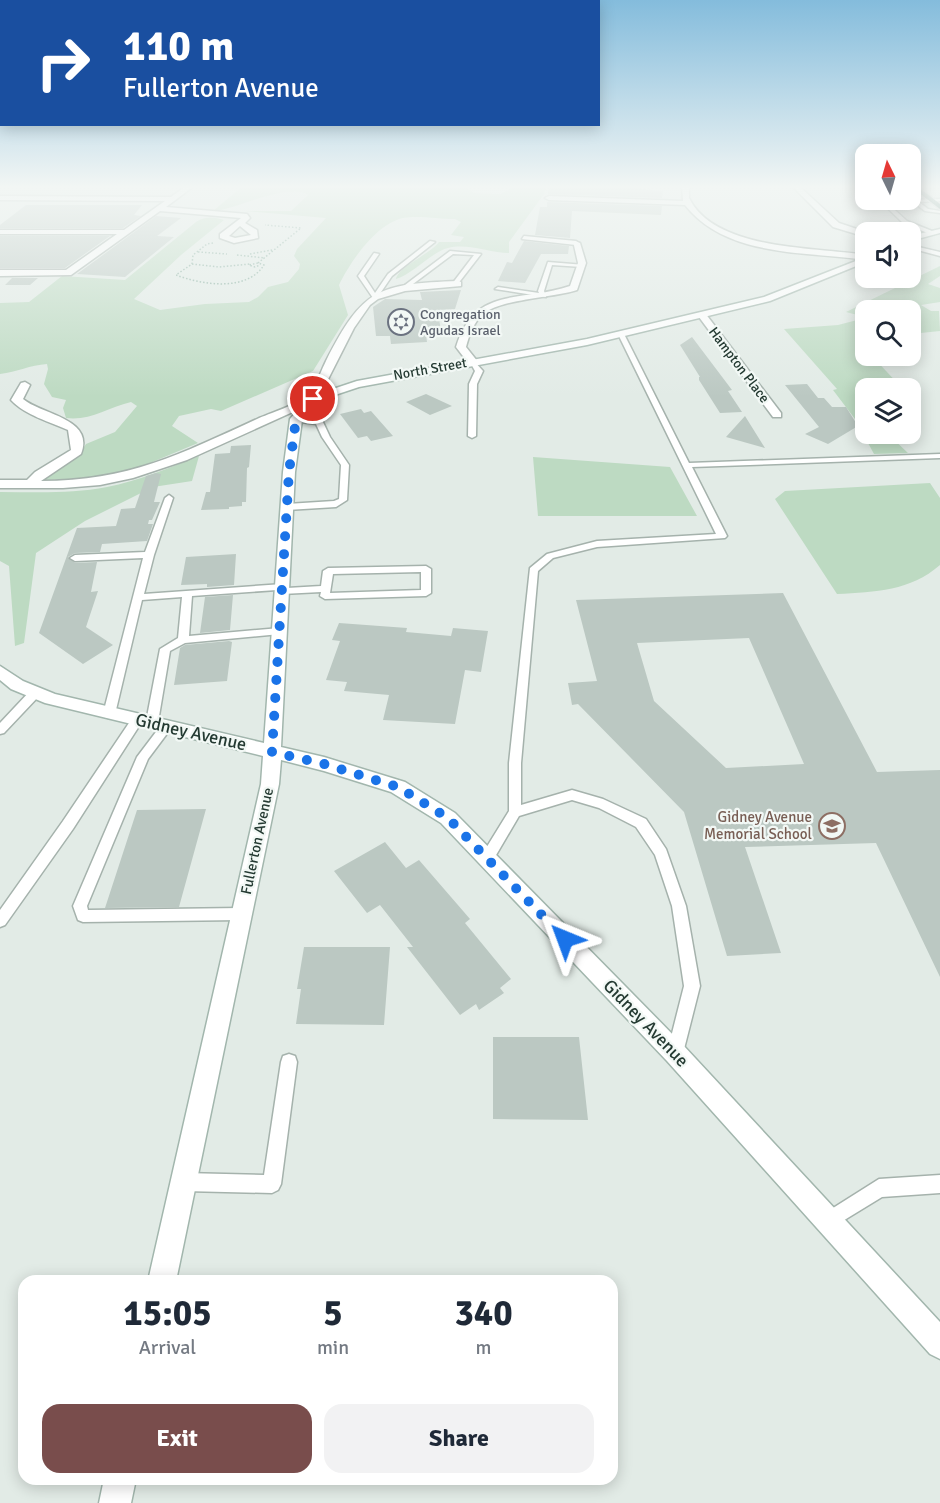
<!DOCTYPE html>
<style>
:root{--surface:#fff;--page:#f2f2f3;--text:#1f2937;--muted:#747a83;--accent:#794d4c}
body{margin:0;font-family:Signika,sans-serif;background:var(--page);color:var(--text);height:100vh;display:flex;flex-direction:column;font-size:22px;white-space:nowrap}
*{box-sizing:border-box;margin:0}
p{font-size:20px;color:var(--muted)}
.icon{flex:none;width:33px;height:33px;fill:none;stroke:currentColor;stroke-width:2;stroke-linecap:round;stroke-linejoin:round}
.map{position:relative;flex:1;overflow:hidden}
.sheet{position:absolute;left:18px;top:1275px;width:600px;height:210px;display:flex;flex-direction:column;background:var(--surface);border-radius:18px;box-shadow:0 3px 15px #0003}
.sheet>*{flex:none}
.top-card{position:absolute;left:0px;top:0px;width:600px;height:126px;box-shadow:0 3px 15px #0003;background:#1a4fa0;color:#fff;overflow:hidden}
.needle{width:39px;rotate:355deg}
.tools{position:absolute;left:855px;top:144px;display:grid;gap:12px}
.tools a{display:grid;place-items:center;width:66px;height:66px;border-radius:12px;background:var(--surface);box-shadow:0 3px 15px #0003;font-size:30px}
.pin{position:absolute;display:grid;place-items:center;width:51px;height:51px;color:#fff;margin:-26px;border:3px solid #fff;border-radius:50%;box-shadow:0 2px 6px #0007}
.me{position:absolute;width:66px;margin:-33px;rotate:316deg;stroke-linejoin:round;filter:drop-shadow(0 0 4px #0008)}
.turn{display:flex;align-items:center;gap:21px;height:126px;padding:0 24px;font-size:27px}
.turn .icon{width:78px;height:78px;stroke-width:2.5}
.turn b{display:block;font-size:42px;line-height:51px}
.eta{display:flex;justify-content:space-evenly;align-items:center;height:102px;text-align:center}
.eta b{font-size:36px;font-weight:700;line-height:42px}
.cta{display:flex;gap:12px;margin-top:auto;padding:12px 24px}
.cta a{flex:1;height:69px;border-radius:18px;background:var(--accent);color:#fff;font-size:24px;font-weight:700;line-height:69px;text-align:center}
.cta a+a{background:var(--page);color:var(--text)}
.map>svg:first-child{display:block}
</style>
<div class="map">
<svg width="940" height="1503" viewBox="0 0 940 1503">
<rect width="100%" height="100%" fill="#e2ebe6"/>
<path fill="#bddac2" d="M243 186H464L474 193 494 194H501L515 186H547L544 194 509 242V253C490 253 468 243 448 248 433 251 413 274 396 279 398 267 430 254 439 242H460L464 237 451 235 461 222 455 219C439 219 418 215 403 218 376 224 350 262 339 285L348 315 313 371 221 411 211 409 179 416 172 426 198 443 138 468 94 478 46 480 47 474 80 453 86 444 115 432 137 406 131 402C107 408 90 421 66 418L63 408 66 400 52 397 44 384 48 369 47 364C30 365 17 372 0 374V303L29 302 62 276 125 280 196 222C206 216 214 217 224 220L181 255 134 299 160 310 205 304 249 302 258 297 268 287 288 282 299 269 300 264 294 256 297 249 326 218 246 211H291L308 195C290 181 236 210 213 211Z
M940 266V276L928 284 940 288V302L921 305 931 311H939L940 331 911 334 910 310H866L865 317 846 312Z
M865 318V338L857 339 865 349 866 356H872L902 388H866V434H888L908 453 874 454 855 419 833 390 837 389 784 329 838 325Z
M199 456 192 481 153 487 85 521 36 553 24 643 15 646 9 566 0 561V492C35 492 72 494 107 487 138 481 169 468 199 456Z
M533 457 670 467 697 516H538Z
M930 483 940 498V565C910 591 876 592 837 594L775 499 785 491Z"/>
<path fill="#bbc8c2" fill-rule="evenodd" d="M549 186 632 188 663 191 662 198 548 194Z
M547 202 662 206 661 215 572 211 570 238 535 235 540 207H547Z
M26 205H142L134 215 141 216 123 228H0V225Z
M156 216 181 218 157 236 174 237 125 277 77 274Z
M0 236H110L65 268H0Z
M524 241 569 246 568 254H541L525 283 498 281 507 262 512 263Z
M12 278H38L30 285H5Z
M461 290 455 309 437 310 442 334 426 335 427 342 391 344 390 336H376L373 307 385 299 422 300 420 292Z
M692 337 732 390 728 391 742 412 720 413 699 380V377H700L680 345Z
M807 384 818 398H824L832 407H846L858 426 828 444 805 434 819 427 785 385Z
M426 394 452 406 430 415 406 402Z
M361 409 364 413 371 411 393 436 371 441 367 436 358 438 340 414Z
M745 416 765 448 726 437Z
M251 445 249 467 247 468 246 502H242V506L229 507V509L201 510 206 492H210L215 454 230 453 231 446Z
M156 473 161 474 154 502H160L152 520H149L148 524H153L147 541 102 544 100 552 75 553 68 557 75 563 97 562 91 592 98 591 86 627 113 645 83 664 39 633 77 528 116 526 121 509 135 508 146 476Z
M236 554 234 585 207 587V584L181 585 186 557Z
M783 593 877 772 940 770V977L876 843 745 847 781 953 727 956 684 812 578 704 572 705 568 683 597 681 576 600ZM749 638 804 764 726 768 654 701 637 643Z
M233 595 230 630 200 633 205 597Z
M339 623 407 628 406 632 451 636 453 628 488 631 481 672 465 670 455 724 383 720 389 695 344 691 347 682 326 680 340 641 332 640Z
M229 641 232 642 227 681 174 685 180 648 185 645Z
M206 809 179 907 105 908 137 810Z
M385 842 406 868 419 860 470 919 465 923 511 979 500 988 504 993 479 1010 476 1004 460 1015 407 947H413L380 905 367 913 334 871Z
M304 947H390L384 1025 296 1024 301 989H297Z
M493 1037H579L588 1120 493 1119Z"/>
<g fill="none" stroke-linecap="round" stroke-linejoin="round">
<defs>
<path id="lane" d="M940 199V201L919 202 928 209 940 211V213L925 211 913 202H886L907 221 932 231 930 234 903 223 880 201Z
M524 236 576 241 579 243 576 245 522 239Z
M430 241 435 242 392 276 377 298H373L358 276 374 253 379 254 364 276 375 293 388 274Z
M910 245 940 252V256L910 248Z
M450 251 481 254 457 285 452 284 474 255 453 254 405 290H401V288Z
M548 262 585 265 582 267 552 265 544 291 546 297 495 289 498 287 539 293 538 291Z
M621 332 624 334 689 463 940 454V458L692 467 727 536 725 538 597 547 553 558 538 571 521 763V805L572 790 603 799 646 819 666 849 686 906 700 986 683 1053 681 1059 675 1061 669 1059 667 1053 684 986 672 906 655 855 636 827 599 808 572 800 519 816 492 862 487 864 482 862 480 858 509 811V763L530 568 547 554 597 541 716 534 618 334Z
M473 360 483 371 477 384 476 436 472 438 468 436 469 384 475 371 470 362Z
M293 417 322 420 330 437 349 465 347 500 336 507 287 510 283 507 287 504 334 501 339 499 341 465 322 437 316 424 293 421Z
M169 495 173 498 154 555 144 594 283 584 286 585 287 588 321 586 323 571 328 568 426 566 431 569V593L426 596 325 599 320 596 321 592 282 594 277 590 192 596 189 636 280 628 285 631 280 634 185 643 170 651 158 722 152 726 146 722 160 649 178 638 182 597 142 600 115 714 109 718 105 717 103 714 143 558 75 561 70 558 75 555 145 552 165 498ZM421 572V590L330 593 333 574Z
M35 689 41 693 39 696 4 733 0 734V723L31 690Z
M137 716 143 720 73 829 5 925 0 927V910L63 821 133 717Z
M166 723 172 727 148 759 87 906 88 910 241 908 246 910 248 914 246 918 241 920 83 922 78 920 73 906 137 757 162 724Z
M289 1054 295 1056 297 1062 281 1184 278 1190 272 1193 184 1191 178 1188 175 1182 178 1176 184 1173 264 1175 281 1062 283 1056Z
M940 1175V1193L882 1197 828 1230 822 1227 819 1221 822 1215 879 1179Z"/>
<path id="street" d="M186 186H194L166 207 247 214 250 218 245 223 257 230 258 238 234 243 220 238V234L241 218 160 211 71 275 0 276V270H66L117 234H0V230H124L165 201 0 200V196L171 197ZM240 226 251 235 235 238 229 236Z
M682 186H689V198C715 251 816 247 866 255V260C806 251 727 258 685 205L549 200 545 198 549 196 683 201Z
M792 186H799L839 223 866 232V237L833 227Z
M573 241 580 243 586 263 577 290C553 298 500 299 483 314 474 322 469 335 466 347L478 362 469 364 456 347C475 285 520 303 570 286L578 263Z
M458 281 461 282V286L405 291 378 299 370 305 354 328 317 401 187 460 133 478 100 485 63 488H0V480H27L35 472 71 450 68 430C50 422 25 415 11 400L21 383 25 382 30 385 23 399C42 415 95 418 81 454L41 481C129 481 180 454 257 419 268 414 300 403 308 397 313 392 322 369 326 361 363 288 378 284 458 281Z
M699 313H705L781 413V417H773L699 317Z"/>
<path id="secondary" d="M940 229V233L910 241V236Z
M866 257V262L770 301 587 345 359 387 317 401 302 420 295 472 281 747 324 757 405 782 455 813 683 1045 940 1322V1359L930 1354 667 1061 441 823 391 792 324 771 281 760 279 784 176 1281H148L261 784 263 756 45 703 11 689 0 680V666L23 681 55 694 264 743 283 472 290 419 309 397 357 381 587 339 764 297Z
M104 1479H136L131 1503H99Z"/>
<path id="highway" d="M910 186H917L940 204V209Z"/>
</defs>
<use href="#lane" stroke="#a5b2ac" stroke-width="3"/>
<use href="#street" stroke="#a5b2ac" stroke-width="3"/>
<use href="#secondary" stroke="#a2b6ad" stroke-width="3"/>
<use href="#highway" stroke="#c2c8c6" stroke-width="3"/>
<path stroke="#85ac9d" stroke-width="1.5" stroke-dasharray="1.5 2" stroke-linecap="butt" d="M213 243 207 244 193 255 192 264 176 275C202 285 247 292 264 265L258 263 249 265 255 267 260 265
M198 252 227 254
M250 254 272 250
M237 255 265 258
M258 263 301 228 265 225
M192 264 219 267 250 264"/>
<use href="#lane" fill="#fff" fill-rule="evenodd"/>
<use href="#street" fill="#fff" fill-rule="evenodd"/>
<use href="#secondary" fill="#fff" fill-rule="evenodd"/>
<use href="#highway" fill="#326456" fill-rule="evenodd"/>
</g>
<linearGradient id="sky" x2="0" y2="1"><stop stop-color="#84bcdc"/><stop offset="0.47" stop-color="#f2f6f4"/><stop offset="1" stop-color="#f2f6f4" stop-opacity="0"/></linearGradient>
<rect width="940" height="397" fill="url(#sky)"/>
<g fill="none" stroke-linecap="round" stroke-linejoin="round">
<path stroke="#1a73e8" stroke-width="10" stroke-dasharray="0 18" d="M313 399 296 419 289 472 272 752 324 764 398 787 448 818 565 939"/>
</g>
<defs>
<symbol id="synagogue-ring" viewBox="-11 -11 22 22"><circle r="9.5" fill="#f2f8f5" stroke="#6b7280" stroke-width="1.5"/><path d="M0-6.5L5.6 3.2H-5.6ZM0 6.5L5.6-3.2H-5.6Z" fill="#6b7280"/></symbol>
<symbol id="school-ring" viewBox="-11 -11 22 22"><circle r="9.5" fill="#f2f8f5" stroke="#8d6e63" stroke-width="1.5"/><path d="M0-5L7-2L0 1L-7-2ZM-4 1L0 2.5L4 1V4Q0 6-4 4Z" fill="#8d6e63"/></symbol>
</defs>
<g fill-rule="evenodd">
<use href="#synagogue-ring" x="386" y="307" width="30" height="30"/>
<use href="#school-ring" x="817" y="811" width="30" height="30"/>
</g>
<g text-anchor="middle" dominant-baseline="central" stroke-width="4.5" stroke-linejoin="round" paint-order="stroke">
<g font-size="14" fill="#5b616d" stroke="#f2f8f5" text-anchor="start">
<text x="420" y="314">Congregation<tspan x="420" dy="16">Agudas Israel</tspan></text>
</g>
<g font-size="14" fill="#243a32" stroke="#f2f8f5">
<text transform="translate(739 365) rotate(53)">Hampton Place</text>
<text transform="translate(430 369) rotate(-10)">North Street</text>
</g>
<g font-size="15" fill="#785e54" stroke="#f2f8f5" text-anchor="end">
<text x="812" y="817">Gidney Avenue<tspan x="812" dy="17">Memorial School</tspan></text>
</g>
<g font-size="15" fill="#243a32" stroke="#f2f8f5">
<text transform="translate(257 841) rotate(-78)">Fullerton Avenue</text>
</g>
<g font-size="18" fill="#243a32" stroke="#f2f8f5">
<text transform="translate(191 732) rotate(13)">Gidney Avenue</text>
<text transform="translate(646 1023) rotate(46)">Gidney Avenue</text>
</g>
</g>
</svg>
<div class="tools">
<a><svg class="needle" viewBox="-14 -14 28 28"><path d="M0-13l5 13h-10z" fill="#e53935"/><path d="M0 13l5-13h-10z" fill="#747a83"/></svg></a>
<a><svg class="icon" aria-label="sound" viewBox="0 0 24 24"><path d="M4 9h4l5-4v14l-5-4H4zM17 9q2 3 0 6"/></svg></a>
<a><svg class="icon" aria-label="search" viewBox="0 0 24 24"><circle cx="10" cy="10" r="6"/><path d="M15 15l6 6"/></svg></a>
<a><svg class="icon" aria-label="layers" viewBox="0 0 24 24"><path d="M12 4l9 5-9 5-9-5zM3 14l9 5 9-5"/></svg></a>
</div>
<div class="pin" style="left:313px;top:399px;background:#d93025"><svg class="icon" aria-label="arrive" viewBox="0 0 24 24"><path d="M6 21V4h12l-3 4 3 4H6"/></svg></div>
<svg class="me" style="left:565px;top:939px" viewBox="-20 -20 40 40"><path d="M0-17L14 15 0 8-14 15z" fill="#1a73e8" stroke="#fff" stroke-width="4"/></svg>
<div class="top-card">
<div class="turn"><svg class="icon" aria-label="right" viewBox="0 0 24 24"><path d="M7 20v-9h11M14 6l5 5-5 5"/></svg><div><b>110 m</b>Fullerton Avenue</div></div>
</div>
<section class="sheet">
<div class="eta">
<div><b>15:05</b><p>Arrival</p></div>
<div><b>5</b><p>min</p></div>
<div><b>340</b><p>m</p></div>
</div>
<div class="cta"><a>Exit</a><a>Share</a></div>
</section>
</div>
